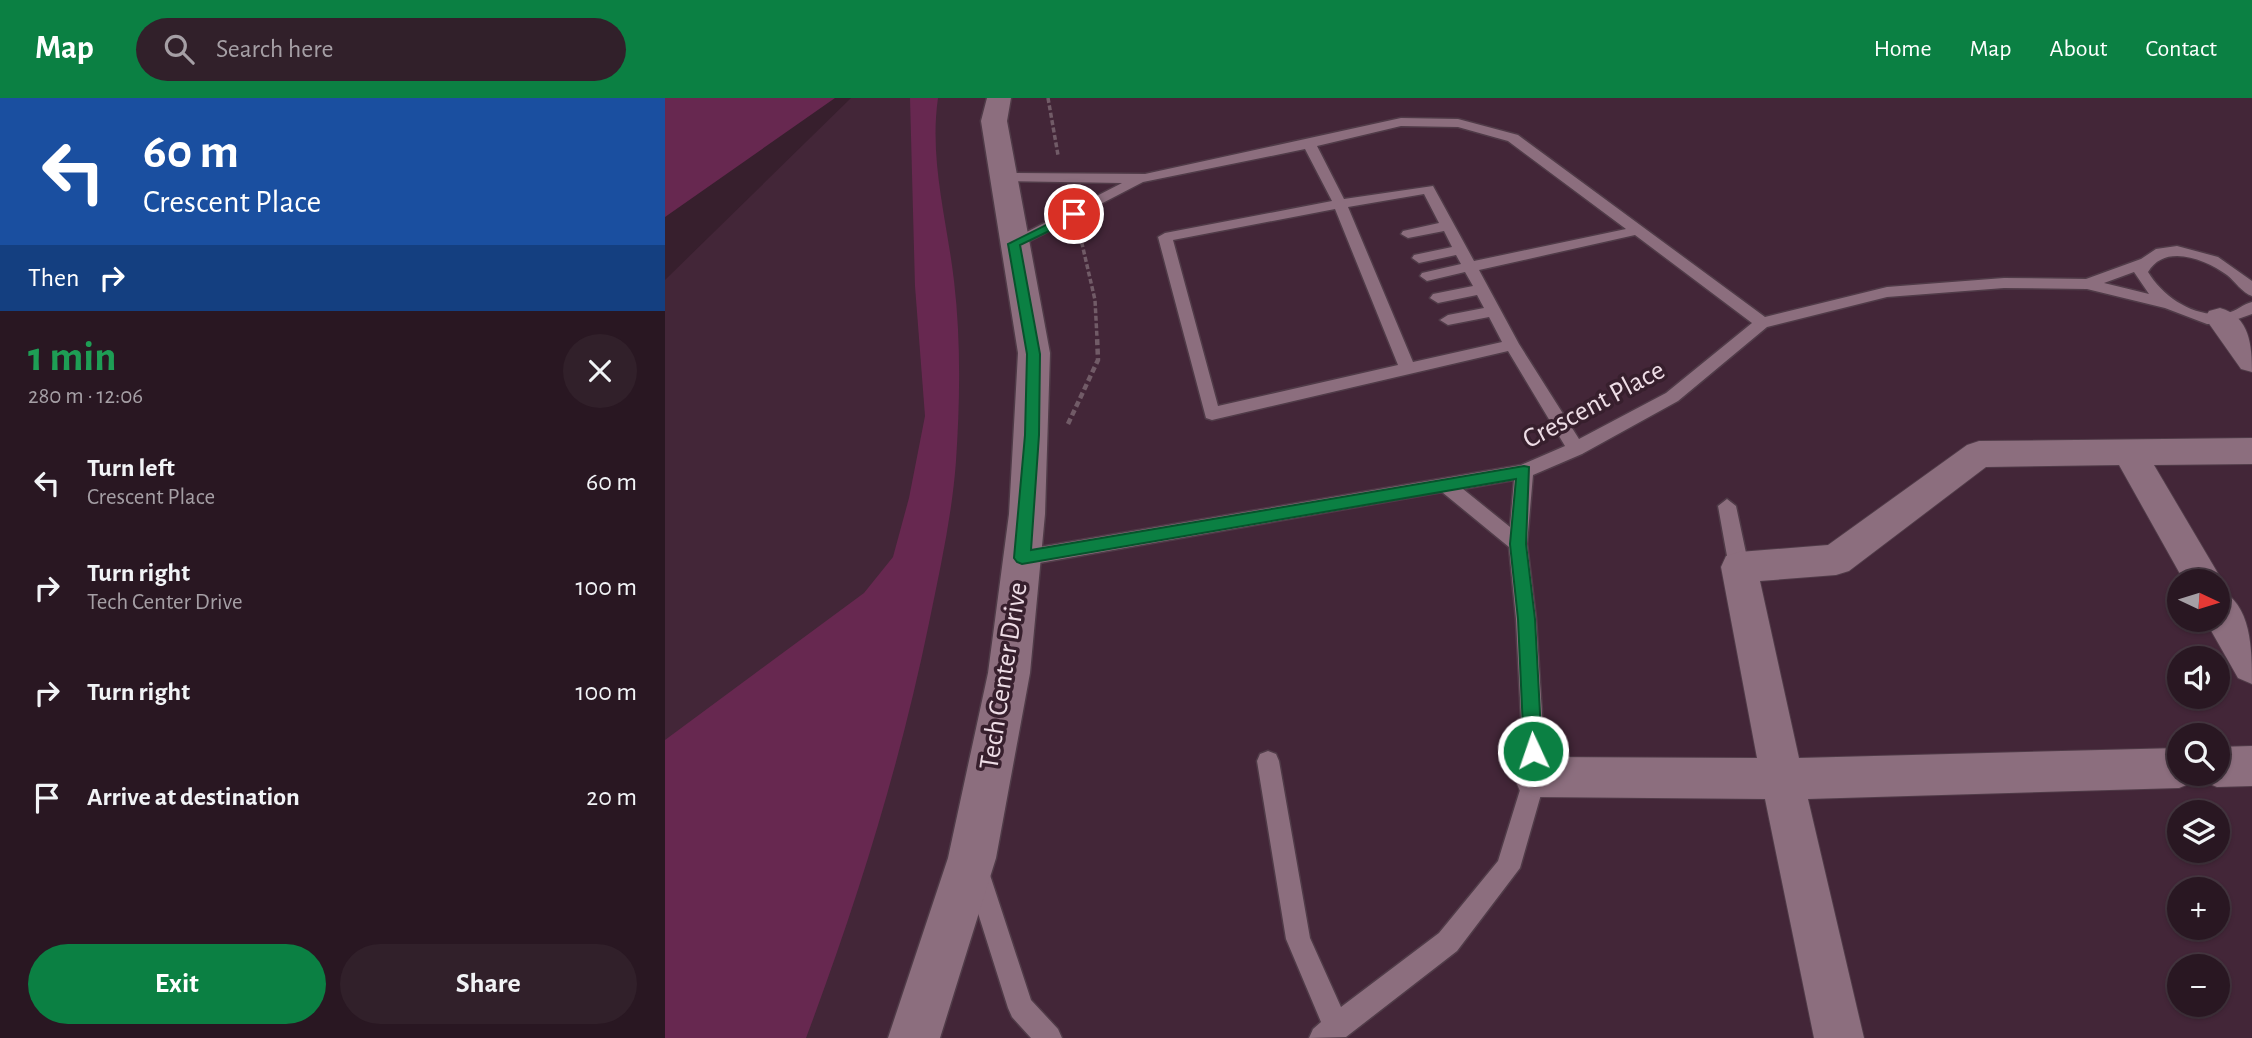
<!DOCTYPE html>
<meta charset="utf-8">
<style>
:root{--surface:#291722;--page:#31202a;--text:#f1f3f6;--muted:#a59fa5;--line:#453640;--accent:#0b8043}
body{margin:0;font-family:"Alegreya Sans",sans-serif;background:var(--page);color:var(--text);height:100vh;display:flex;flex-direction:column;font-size:26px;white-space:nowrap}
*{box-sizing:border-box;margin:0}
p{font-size:23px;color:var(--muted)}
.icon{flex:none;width:38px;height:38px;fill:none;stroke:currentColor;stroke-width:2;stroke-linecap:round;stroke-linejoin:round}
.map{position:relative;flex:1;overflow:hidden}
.details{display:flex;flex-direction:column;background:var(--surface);width:665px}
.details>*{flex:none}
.guide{background:#1a4fa0;color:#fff;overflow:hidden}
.needle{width:46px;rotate:94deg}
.fabs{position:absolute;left:1502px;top:471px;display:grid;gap:14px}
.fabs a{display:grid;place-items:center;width:63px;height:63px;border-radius:50%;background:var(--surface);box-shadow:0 2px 5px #0004,0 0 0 2px var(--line);font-size:35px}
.pin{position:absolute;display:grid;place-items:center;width:60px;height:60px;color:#fff;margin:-30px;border:4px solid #fff;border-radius:50%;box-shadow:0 2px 7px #0007}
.me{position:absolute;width:77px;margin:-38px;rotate:357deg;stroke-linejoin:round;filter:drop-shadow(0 0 5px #0008)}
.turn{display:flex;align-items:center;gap:24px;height:147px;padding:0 28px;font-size:32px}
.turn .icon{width:91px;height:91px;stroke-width:2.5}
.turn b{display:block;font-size:49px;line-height:60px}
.then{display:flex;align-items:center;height:66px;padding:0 28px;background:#0003;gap:14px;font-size:26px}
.round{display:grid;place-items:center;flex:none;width:74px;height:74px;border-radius:37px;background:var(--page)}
.overview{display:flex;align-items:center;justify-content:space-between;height:119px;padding:0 28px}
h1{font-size:42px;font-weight:600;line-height:52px;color:#1e9e55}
.button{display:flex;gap:14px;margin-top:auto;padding:14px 28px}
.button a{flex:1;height:80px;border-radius:42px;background:var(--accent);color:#fff;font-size:28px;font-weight:600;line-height:80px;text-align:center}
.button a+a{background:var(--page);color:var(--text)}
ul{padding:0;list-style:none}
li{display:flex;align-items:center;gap:21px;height:105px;padding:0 28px}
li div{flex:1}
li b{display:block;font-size:26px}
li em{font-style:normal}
header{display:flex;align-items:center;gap:42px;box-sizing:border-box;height:98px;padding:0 35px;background:var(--accent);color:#fff}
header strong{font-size:33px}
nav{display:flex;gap:38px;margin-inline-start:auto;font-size:24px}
.search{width:490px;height:63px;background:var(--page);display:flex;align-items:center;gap:18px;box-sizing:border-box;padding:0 24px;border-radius:38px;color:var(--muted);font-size:26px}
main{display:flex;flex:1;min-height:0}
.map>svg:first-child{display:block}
</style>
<header>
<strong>Map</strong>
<div class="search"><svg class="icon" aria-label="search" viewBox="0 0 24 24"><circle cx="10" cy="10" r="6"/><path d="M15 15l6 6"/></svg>Search here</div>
<nav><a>Home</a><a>Map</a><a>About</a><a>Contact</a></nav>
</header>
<main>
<section class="details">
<div class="guide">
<div class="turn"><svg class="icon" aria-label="left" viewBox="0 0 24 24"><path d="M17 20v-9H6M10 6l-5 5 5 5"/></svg><div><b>60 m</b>Crescent Place</div></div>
<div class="then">Then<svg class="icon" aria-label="right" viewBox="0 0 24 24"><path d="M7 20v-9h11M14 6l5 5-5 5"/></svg></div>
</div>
<div class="overview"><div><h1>1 min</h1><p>280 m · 12:06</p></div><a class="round"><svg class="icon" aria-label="close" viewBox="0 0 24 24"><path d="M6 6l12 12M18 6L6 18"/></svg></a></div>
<ul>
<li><svg class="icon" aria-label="left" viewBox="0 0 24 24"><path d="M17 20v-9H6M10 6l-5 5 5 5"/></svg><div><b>Turn left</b><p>Crescent Place</p></div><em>60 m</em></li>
<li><svg class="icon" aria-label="right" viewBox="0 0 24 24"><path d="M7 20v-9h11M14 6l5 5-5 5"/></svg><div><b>Turn right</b><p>Tech Center Drive</p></div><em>100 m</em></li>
<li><svg class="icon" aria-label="right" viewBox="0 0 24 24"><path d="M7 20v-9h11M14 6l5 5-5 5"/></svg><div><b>Turn right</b></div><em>100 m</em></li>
<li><svg class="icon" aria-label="arrive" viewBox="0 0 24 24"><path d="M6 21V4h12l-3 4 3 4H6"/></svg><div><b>Arrive at destination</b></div><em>20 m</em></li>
</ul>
<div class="button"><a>Exit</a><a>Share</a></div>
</section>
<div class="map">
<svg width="1587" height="940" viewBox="0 0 1587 940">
<rect width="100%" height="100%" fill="#371f2d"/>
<path fill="#432638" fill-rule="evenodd" d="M186 0H1587V940H0V182ZM1514 483H1552V522H1514ZM1514 560H1552V598H1514ZM1514 637H1552V676H1514ZM1514 714H1552V752H1514ZM1514 791H1552V830H1514ZM1514 868H1552V906H1514Z"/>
<path fill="#672850" d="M0 0H170L0 119Z
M245 0H273C264 62 282 122 289 183 296 242 295 304 291 363 287 418 275 471 264 525 235 667 192 804 141 940H0V642L199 495 228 459 244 400 260 318 250 188Z"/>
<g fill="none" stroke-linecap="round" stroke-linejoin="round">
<defs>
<path id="lane" d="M736 20 793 21 853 37 1100 219 1222 189 1339 180 1421 181 1476 161 1491 151 1512 148 1553 159 1587 183V198C1577 195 1570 183 1562 177 1540 161 1500 145 1483 174 1499 200 1531 221 1562 215 1572 213 1578 206 1587 204V216L1559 226H1542L1500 210 1422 191 1339 190 1222 199 1102 229 1013 303 917 356 868 377 862 446 871 521 881 679 855 770 792 853 681 939 644 940 648 931 656 924 621 841 592 663 595 656 603 653 611 656 614 663 645 840 676 909 774 835 833 763 859 679 851 521 844 449 777 394 357 468 350 466 347 460 350 454 357 452 856 367 900 348 843 253 547 322 541 320 493 139 500 135 667 103 640 51 478 84 349 151 344 149V143L457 85 339 83 332 79 339 75 480 76ZM736 28 793 29 843 43 961 131 809 163 768 88 679 101 652 48ZM759 96 774 125 738 133 736 136 743 140 779 133 787 149 749 157 747 160 754 165 791 157 796 166 757 175 755 178 762 183 800 174 808 188 768 196 765 200 773 205 812 197 819 210 783 217 775 222 783 227 824 219 837 244 748 264 683 109ZM670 111 733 267 553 308 508 142ZM970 137 1087 225 1001 295 914 341 854 246 814 172ZM1469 174 1484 196 1439 185ZM849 382 845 429 798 391Z
M1062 401 1071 408 1084 469 1081 475H1067L1064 469 1053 408Z
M312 762 320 766 324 774 366 902 393 931 397 940H366L347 919 343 910 300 774 304 766Z"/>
<path id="street" d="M1555 210C1585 218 1587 248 1587 274L1576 271 1540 220 1544 213Z
M1587 340V366L1489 367 1551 472 1557 483 1553 491C1587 505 1587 552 1587 586L1573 580 1540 522H1552V483H1519L1454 367 1321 369 1184 473 1171 477 1095 483 1134 660 1514 650V676H1533L1529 684 1514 690 1143 701 1199 940H1149L1100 701 870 699 855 693 849 679 855 665 870 659 1092 660 1056 469 1061 458 1074 454 1163 447 1302 347 1314 343Z
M1587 648V688L1552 689 1537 683 1534 676H1552V649Z"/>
<path id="secondary" d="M322 0H346L342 23 385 255 380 416 365 575 331 760 275 940H223L283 760 323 575 344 416 353 255 316 23Z"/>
</defs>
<use href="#lane" stroke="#503b48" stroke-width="3"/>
<use href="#street" stroke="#503b48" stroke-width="2"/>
<use href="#secondary" stroke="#503b48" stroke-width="3"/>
<path stroke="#715b67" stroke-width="3.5" stroke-dasharray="5 2.5" stroke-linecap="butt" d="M383 0 393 57
M415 137 430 202 432 240"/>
<path stroke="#715b67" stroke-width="4.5" stroke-dasharray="6 3.5" stroke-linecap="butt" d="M403 326 433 262 432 238"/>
<use href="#lane" fill="#8c6e7e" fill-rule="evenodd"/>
<use href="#street" fill="#8c6e7e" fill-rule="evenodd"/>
<use href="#secondary" fill="#8c6e7e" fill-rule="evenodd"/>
</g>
<path fill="#0b8043" stroke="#07532c" stroke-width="2" d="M409 113 415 116 413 119 355 147 375 256 374 337 366 452 859 368 864 369 861 446 870 521 877 653 875 659 868 661 862 659 859 653 853 521 845 446 851 381 357 466 352 464 349 460 360 337 362 256 343 146Z"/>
<g text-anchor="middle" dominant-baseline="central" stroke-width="7" stroke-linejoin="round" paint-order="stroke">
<g font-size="28" fill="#eedde6" stroke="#371f2d">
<text transform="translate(929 307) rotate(-28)">Crescent Place</text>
<text transform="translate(339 578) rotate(-81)">Tech Center Drive</text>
</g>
</g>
</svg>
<div class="fabs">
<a><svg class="needle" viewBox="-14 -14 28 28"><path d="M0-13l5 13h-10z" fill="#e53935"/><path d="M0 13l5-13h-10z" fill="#a59fa5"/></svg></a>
<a><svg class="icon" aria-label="sound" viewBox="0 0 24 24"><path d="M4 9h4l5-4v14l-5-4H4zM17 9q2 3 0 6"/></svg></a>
<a><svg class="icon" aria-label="search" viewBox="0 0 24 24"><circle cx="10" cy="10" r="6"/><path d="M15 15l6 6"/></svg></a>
<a><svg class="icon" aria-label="layers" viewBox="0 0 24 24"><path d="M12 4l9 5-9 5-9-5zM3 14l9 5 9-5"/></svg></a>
<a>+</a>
<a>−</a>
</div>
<div class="pin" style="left:409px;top:116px;background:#d93025"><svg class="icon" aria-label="arrive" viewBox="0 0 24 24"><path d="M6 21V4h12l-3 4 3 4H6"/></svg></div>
<svg class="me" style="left:868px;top:653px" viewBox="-20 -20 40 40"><circle r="17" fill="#0b8043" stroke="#fff" stroke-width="3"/><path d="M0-11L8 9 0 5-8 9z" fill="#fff"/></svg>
</div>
</main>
